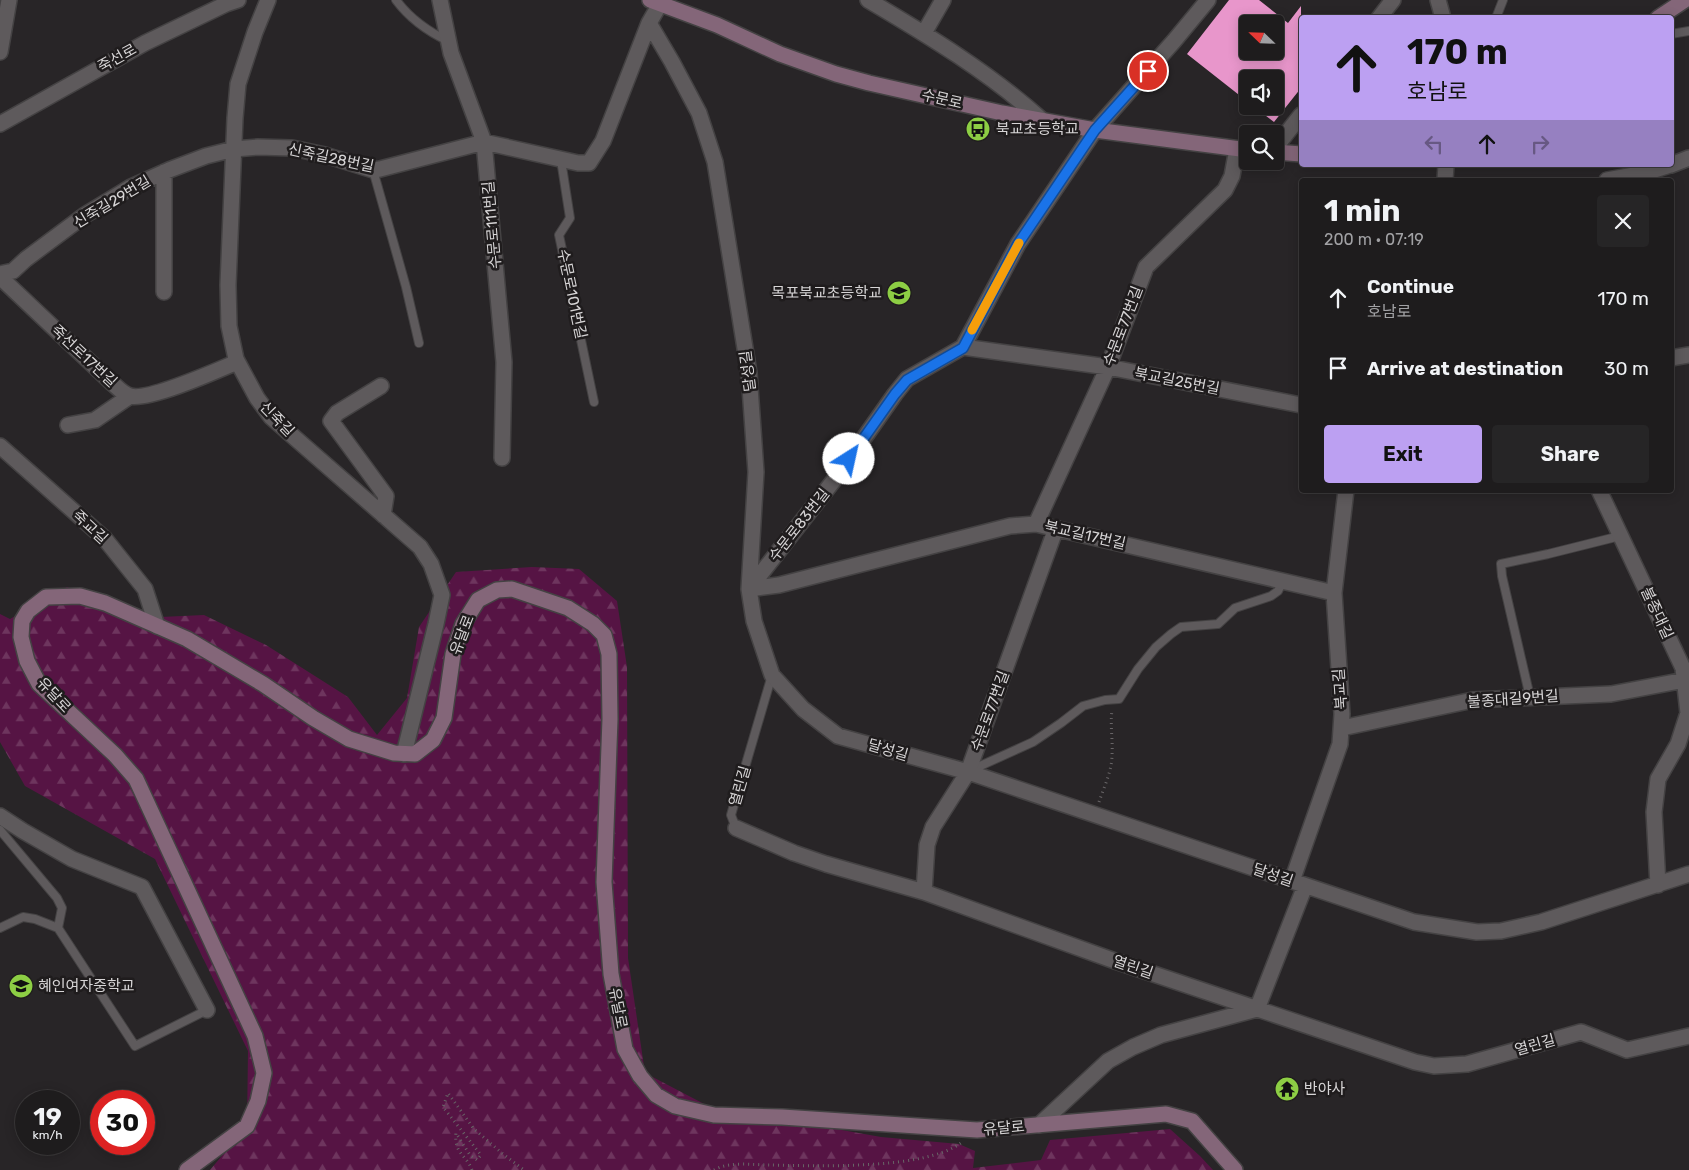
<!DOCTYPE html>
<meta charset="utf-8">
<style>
:root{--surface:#1e1c1d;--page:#262526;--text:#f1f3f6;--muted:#a1a1a4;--line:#3c3a3b;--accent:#bca0f2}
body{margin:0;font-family:Rubik,"Noto Sans KR",sans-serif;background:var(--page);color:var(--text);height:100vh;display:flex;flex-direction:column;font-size:19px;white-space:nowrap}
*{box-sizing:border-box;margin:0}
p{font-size:16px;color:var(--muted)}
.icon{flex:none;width:28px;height:28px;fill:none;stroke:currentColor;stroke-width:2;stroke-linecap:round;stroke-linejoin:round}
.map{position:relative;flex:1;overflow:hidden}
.sheet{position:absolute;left:1299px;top:178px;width:375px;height:315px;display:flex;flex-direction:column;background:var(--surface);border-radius:5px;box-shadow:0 2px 12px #0003,0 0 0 1px var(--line)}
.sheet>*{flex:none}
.guide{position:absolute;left:1299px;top:15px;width:375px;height:152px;border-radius:5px;box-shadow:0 2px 12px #0003,0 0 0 1px var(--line);background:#bca0f2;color:#111;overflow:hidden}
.needle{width:32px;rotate:293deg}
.controls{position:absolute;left:1239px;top:15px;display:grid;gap:10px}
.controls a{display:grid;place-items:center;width:45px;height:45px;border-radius:5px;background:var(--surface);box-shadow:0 2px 12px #0003,0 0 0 1px var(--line);font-size:25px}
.speed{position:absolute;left:15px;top:1090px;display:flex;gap:10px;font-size:25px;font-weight:700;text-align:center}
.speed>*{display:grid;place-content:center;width:65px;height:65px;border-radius:50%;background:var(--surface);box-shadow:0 2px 12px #0003,0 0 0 1px var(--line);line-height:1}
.speed small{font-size:12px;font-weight:400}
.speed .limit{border:8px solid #d22;background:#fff;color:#111}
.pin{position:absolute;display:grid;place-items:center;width:42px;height:42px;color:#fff;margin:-21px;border:2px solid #fff;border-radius:50%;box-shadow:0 1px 5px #0007}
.me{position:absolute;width:55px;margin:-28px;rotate:35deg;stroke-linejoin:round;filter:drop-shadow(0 0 4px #0008)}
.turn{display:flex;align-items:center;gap:18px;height:105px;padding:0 25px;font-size:22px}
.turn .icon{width:65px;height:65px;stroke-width:2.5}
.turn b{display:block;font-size:35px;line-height:42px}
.lanes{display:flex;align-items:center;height:48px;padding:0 25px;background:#0003;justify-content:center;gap:25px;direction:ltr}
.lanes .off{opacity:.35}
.round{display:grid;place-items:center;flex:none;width:52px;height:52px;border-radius:5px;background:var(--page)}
.head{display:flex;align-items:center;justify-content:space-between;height:85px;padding:0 25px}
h1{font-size:30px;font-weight:700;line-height:38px}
.button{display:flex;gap:10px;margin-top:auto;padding:10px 25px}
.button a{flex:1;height:58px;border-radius:5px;background:var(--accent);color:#111;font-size:20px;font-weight:700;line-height:58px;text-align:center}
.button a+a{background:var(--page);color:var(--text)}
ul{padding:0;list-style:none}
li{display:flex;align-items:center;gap:15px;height:70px;padding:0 25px}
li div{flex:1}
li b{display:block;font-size:19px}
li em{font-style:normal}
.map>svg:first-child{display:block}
</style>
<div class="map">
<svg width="1689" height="1170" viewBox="0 0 1689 1170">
<defs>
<pattern id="forest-firs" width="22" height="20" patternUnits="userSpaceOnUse" patternTransform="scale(1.25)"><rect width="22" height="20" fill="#561444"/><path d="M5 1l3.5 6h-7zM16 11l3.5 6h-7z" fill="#6e355e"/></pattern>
</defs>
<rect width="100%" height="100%" fill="#282527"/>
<path fill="url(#forest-firs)" d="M532 567 579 569 617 601 627 667 628 958 645 1073 708 1106 881 1137 959 1144 975 1151 973 1168 1041 1160 1050 1140 1170 1129 1200 1156 1213 1170H210L247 1126 248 1051 155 859 25 786 0 742V614L10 619 67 587 139 618 204 615 266 645 348 697 377 735 407 698 419 627 456 572Z"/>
<path fill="#e896cb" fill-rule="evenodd" d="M1229 0H1259L1288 23 1301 6V88L1274 122 1253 106H1275V79H1248V102L1187 54ZM1248 24H1275V51H1248Z"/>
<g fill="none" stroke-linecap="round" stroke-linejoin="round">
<defs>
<path id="lane" d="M396 0C410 19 427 31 448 41
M1496 18 1503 0
M1671 34 1689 31
M561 160 570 218 559 235 594 402
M373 170 406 287 419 343
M1530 697 1502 576 1501 564 1548 554 1620 536
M969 771 1033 742 1061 723 1083 706 1105 700 1119 699 1138 669 1156 647 1171 634 1181 627 1218 624 1235 608 1271 596 1278 591 1283 581
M736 828 731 815 772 675
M0 830 57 898 62 908 58 928
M0 928 23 917 35 919 58 928 135 1046 207 1010"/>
<path id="street" d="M268 0 255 32 238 84 235 118 228 285 229 326 236 359 257 398 271 417 420 547 431 564 442 595 436 624 404 754
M440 0 451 53 484 142 504 362 502 458
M868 0C929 36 990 73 1042 120
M1438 0 1443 18
M660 4 649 23 672 62 699 113 715 162 749 373 756 472 749 589 754 621 772 675 803 709 838 736 968 772 1414 922 1477 932 1501 931 1541 922 1689 874
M1379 18 1393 0
M924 33 943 0
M0 52 9 0
M0 124 145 43 226 4 238 0
M1275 148 1301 115
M1671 165 1689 158
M1445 180 1446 165
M1607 180 1645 173 1670 165
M0 274 13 271 26 259 85 215 131 187 169 170 206 156 234 149 258 147 292 148 325 155 373 170 380 169 484 142 578 163H589L603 141 649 23
M0 277 111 382C117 387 123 394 130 396 149 401 218 370 237 362
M164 292V172
M963 347 1108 367 1301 405
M1671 358 1689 355
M381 386 337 413 331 421 386 496 383 515
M68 425 95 420 130 396
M0 446 105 539 145 589 157 626
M1599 490 1683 668 1688 713 1678 744 1658 779 1654 812 1658 885
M1036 524 1108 367 1146 267 1225 190 1232 176 1237 149
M749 589 838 475 895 394 907 379 963 347 1018 244 1095 130 1174 41 1208 0
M749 589 779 585 1010 526 1036 524 1334 593
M1342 728 1473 700 1611 694 1685 680
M0 816 23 831 72 859 142 887 207 1010
M736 828 794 853 826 864 924 892 1115 961 1415 1062 1434 1066 1467 1064 1581 1032 1627 1050 1689 1036
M1292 881 1340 744 1342 714 1334 593 1346 490
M924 892 927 845 933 827 968 772 1056 528
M1039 1125 1108 1061 1133 1047 1161 1035 1257 1009 1305 886"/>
<path id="secondary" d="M650 0 717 25 780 54 836 74 869 83 1002 113 1095 130 1248 150
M1658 18 1685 0
M1275 152 1301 154
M187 1170 247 1126 258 1101 264 1073 255 1036 136 779 115 755 39 684 27 661 21 637 22 621 28 611 46 597 80 596 105 603 187 639 263 684 313 718 349 739 394 753 415 754 433 740 444 718 453 654 463 624 478 600 497 590 512 589 568 608 593 624 604 635 609 654 610 719 604 882 611 974 625 1049 640 1076 656 1095 675 1106 714 1115 782 1117 977 1130 1166 1114 1192 1121 1235 1170"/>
</defs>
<use href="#lane" stroke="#444243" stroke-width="10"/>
<use href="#street" stroke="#444243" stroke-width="18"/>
<use href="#secondary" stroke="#444243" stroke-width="18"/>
<path stroke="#686567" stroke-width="3" stroke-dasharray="1 4" stroke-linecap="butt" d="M1099 802C1104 787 1112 771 1112 755 1113 740 1110 726 1112 710
M472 1170C466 1154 454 1154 456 1133L470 1155 477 1160 481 1155 443 1107 448 1093 474 1129 503 1154 524 1170
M714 1170C729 1161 753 1165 770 1165 818 1166 924 1170 961 1143"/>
<use href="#lane" stroke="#5e5a5c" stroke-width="8"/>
<use href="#street" stroke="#5e5a5c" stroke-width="15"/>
<use href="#secondary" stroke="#846679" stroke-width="15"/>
</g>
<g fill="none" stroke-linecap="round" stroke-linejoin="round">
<defs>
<path id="route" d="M849 459 895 394 907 380 963 348 1018 244 1095 130 1148 71"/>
</defs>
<use href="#route" stroke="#114b97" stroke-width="12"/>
<use href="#route" stroke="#1a73e8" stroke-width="9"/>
<path stroke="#f59e0b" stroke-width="9" d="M972 330 1019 243"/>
</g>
<defs>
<symbol id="bus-disc" viewBox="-11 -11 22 22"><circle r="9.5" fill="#8dce44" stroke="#1f1c1d"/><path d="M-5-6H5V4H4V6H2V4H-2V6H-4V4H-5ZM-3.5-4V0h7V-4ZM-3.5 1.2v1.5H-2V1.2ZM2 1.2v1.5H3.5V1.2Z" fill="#111"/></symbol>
<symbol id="school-disc" viewBox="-11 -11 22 22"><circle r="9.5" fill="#8dce44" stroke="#1f1c1d"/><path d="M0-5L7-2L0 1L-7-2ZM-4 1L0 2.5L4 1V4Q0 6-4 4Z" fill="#111"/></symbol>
<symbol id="temple-disc" viewBox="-11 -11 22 22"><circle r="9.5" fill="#8dce44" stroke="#1f1c1d"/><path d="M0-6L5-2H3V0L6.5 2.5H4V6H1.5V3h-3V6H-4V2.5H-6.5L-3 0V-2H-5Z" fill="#111"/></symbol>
</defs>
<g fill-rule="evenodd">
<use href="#bus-disc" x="964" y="115" width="28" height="28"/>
<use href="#school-disc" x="885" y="279" width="28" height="28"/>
<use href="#school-disc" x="7" y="972" width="28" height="28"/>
<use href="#temple-disc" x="1273" y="1075" width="28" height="28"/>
</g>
<g text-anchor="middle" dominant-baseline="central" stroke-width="5" stroke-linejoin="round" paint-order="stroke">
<g font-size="15" fill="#d7d5d6" stroke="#1f1c1d">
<text transform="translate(117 58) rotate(-29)">죽선로</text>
<text transform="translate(942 99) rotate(13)">수문로</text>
<text transform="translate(331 158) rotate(12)">신죽길28번길</text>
<text transform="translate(112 202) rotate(-31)">신죽길29번길</text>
<text transform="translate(492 225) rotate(-95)">수문로111번길</text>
<text transform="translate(572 294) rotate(78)">수문로101번길</text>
<text transform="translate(1123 326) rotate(-69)">수문로77번길</text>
<text transform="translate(84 356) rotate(43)">죽선로17번길</text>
<text transform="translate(748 371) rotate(-97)">달성길</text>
<text transform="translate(1177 381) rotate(11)">북교길25번길</text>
<text transform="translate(277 419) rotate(46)">신죽길</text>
<text transform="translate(799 525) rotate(-52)">수문로83번길</text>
<text transform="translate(90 527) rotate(43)">죽교길</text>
<text transform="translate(1085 535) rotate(13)">북교길17번길</text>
<text transform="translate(1657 613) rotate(65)">불종대길</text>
<text transform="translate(462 635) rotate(-69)">유달로</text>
<text transform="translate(1340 689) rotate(-94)">북교길</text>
<text transform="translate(54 695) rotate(47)">유달로</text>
<text transform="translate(1513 699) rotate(-4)">불종대길9번길</text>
<text transform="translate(990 711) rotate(-70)">수문로77번길</text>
<text transform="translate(888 750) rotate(16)">달성길</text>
<text transform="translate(740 786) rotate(-74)">열린길</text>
<text transform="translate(1273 875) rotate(19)">달성길</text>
<text transform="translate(1133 967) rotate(19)">열린길</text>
<text transform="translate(618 1008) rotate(79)">유달로</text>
<text transform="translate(1535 1045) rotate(-16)">열린길</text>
<text transform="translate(1004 1128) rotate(-5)">유달로</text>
</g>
<g font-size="15" fill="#d7d5d6" stroke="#1f1c1d" text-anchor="start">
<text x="996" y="129">북교초등학교</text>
<text x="882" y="293" text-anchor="end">목포북교초등학교</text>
<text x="38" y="986">혜인여자중학교</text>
<text x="1304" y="1089">반야사</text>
</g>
</g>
</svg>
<div class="controls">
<a><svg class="needle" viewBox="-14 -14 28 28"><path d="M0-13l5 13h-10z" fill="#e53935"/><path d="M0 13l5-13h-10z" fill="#a1a1a4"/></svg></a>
<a><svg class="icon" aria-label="sound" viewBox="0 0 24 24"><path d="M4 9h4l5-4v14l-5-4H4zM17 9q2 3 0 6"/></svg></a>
<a><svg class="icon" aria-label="search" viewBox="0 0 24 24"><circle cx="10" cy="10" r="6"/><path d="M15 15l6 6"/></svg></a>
</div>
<div class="speed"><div>19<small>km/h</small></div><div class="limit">30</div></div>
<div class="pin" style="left:1148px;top:71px;background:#d93025"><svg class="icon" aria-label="arrive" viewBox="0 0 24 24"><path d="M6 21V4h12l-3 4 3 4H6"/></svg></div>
<svg class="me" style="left:849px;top:459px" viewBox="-20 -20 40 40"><circle r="19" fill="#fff"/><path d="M0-13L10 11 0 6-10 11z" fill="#1a73e8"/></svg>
<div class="guide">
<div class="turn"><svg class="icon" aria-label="ahead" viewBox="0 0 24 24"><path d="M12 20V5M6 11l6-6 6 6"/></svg><div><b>170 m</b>호남로</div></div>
<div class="lanes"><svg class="icon off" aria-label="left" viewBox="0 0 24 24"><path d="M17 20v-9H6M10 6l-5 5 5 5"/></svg><svg class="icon" aria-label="ahead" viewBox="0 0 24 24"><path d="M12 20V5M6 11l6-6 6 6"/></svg><svg class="icon off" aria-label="right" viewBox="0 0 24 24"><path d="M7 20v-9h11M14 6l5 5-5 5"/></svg></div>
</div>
<section class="sheet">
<div class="head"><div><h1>1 min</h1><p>200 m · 07:19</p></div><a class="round"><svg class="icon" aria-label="close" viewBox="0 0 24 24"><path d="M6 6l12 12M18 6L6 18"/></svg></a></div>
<ul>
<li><svg class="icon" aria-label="ahead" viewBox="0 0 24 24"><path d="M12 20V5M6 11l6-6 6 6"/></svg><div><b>Continue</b><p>호남로</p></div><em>170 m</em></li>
<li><svg class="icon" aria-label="arrive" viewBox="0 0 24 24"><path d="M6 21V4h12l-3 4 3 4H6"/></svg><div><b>Arrive at destination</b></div><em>30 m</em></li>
</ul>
<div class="button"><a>Exit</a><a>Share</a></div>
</section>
</div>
